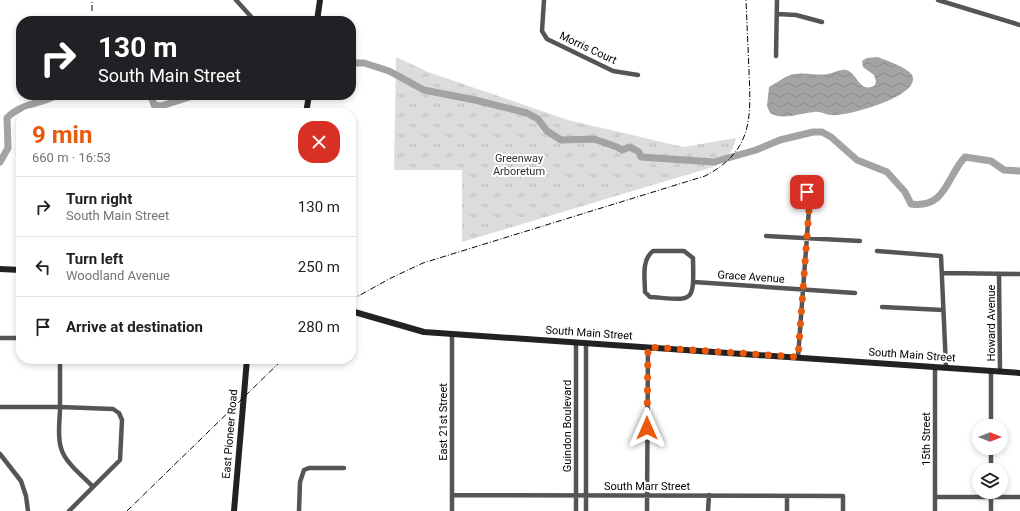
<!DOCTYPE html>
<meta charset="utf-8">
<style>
:root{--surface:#fff;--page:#f6f6f6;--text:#202124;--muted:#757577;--line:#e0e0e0;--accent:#ea580c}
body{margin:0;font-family:Roboto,sans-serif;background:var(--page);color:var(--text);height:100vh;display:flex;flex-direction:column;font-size:15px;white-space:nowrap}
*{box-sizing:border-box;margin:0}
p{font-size:13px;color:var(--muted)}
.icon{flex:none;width:22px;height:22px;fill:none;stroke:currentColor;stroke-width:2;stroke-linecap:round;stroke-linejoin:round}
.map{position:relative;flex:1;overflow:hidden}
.side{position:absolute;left:16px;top:108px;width:340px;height:256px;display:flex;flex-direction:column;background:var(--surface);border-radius:16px;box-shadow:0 2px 6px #0003}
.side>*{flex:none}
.hud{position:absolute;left:16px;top:16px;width:340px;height:84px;border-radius:16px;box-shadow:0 2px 6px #0003;background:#202124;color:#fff;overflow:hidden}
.needle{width:26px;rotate:90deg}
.buttons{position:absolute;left:972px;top:419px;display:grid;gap:8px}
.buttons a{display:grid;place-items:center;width:36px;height:36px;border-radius:50%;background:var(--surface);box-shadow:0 2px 6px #0003;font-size:20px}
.pin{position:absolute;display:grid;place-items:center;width:34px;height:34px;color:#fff;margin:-17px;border-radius:8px;box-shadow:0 2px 6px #0006}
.me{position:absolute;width:44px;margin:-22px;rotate:0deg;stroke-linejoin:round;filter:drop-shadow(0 0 3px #0008)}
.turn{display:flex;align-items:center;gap:14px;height:84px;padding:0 16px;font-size:18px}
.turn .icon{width:52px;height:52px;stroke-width:2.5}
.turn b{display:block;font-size:28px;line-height:34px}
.round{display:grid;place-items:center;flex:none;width:42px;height:42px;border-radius:16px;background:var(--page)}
.head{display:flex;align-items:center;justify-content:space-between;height:68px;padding:0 16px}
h1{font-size:24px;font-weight:700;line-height:30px;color:var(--accent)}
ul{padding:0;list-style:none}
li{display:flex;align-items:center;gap:12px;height:60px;padding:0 16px;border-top:1px solid var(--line)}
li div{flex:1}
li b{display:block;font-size:15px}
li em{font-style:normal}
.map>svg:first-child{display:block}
</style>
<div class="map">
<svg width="1020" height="511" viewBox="0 0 1020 511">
<defs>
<pattern id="park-tufts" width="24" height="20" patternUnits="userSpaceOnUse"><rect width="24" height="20" fill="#dcdcdc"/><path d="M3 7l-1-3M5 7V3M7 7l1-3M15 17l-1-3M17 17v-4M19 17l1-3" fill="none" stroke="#bbb"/></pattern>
<pattern id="water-waves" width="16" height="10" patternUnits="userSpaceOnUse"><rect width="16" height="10" fill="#a3a3a3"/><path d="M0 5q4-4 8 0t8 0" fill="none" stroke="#8b8b8b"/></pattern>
</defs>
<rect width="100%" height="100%" fill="#fff"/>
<path fill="url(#park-tufts)" d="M396 57 428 72 568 120 683 147 736 138C734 150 724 163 713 167L462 242V170H394Z"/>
<path fill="url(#water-waves)" d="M877 57C886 60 908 68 912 75 923 96 845 117 832 115 825 115 821 111 814 112 799 113 784 121 770 113L767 106 769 87C777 83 786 75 794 74 805 72 817 76 828 74 834 73 840 69 846 70 857 72 860 95 875 85L876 81 874 75 863 67 862 61 867 58Z"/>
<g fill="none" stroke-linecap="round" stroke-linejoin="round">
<path stroke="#a3a3a3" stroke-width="7" d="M351 63H364L389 71 424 90 475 100 527 113 538 119 547 131 561 140 594 139 617 147 622 150 630 147 639 152 641 157 714 162 756 150 780 140 813 132H822L831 137 857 160 887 172 905 192 911 204C946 209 947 176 965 157L991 161 1004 170 1020 171
M151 95 154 105 161 106 196 95
M0 162 8 148 7 118C21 103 41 104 58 95"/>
<path stroke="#555" stroke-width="4.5" d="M236 0 255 21
M544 0 542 31 547 39 613 71 638 75
M938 0 1020 25
M777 14 796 15 822 22
M776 56 777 0
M766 236 860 241
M653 251H684L693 258C694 305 694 300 650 297L645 292C645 279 641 260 653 251Z
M877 251 941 256 946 367
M942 273 1020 274
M999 274 1000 371
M694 282 855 293
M882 307 943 310
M0 338H21
M798 357 810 196 813 193 810 190 807 192 810 196
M60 359V407L113 409 119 413 122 420 120 460 69 511
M0 407H60C60 420 57 436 61 448 65 463 83 476 93 487
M991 426V371
M0 454 21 481 26 496 28 511
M991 470V448
M452 495 843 496V511
M787 496V511
M935 497H1020
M299 511 300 482 304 470 309 468H344
M452 511V334
M576 511V342
M586 511V343
M647 511 648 347
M708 511 709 495
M935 511V367
M991 511V492"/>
<path stroke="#222" stroke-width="6" d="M317 21 320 0
M306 113 309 95
M0 269 21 270
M351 311 424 332 1020 373
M234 511 247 359"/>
<path stroke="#000" stroke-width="1" stroke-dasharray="6 2 1 2" stroke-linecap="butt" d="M92 11V0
M351 300 391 278 423 263 705 176C753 151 751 118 749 71 748 47 747 24 746 0
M127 511 283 359"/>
</g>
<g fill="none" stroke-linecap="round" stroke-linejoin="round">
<path stroke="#ea580c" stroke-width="7" stroke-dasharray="0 12.6" d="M647 428 648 347 798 357 810 196 807 192"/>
</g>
<g text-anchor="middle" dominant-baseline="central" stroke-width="4" stroke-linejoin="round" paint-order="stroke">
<g font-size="11" fill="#000" stroke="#fff">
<text transform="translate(588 48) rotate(25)">Morris Court</text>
<text transform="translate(751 277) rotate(4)">Grace Avenue</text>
<text transform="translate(991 323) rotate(-90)">Howard Avenue</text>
<text transform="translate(589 333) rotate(4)">South Main Street</text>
<text transform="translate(912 355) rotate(4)">South Main Street</text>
<text transform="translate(443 422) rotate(-90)">East 21st Street</text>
<text transform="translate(567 426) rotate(-90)">Guindon Boulevard</text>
<text transform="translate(230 434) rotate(-85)">East Pioneer Road</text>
<text transform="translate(926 439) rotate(-90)">15th Street</text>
<text x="647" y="486">South Marr Street</text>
</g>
<g font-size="11" fill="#333" stroke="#fff">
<text x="519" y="158">Greenway<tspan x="519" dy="13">Arboretum</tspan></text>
</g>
</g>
</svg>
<div class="buttons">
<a><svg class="needle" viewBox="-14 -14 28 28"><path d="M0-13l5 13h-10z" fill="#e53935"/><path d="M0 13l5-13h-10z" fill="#757577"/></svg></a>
<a><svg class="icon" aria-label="layers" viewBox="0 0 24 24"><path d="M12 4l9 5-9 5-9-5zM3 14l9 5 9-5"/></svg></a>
</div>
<div class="pin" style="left:807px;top:192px;background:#d93025"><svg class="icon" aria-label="arrive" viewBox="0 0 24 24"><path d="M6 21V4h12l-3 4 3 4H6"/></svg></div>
<svg class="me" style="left:647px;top:428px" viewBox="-20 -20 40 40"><path d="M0-17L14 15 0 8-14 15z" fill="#ea580c" stroke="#fff" stroke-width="4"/></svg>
<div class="hud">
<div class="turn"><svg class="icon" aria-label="right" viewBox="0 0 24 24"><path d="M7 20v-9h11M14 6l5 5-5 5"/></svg><div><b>130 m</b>South Main Street</div></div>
</div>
<section class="side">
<div class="head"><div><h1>9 min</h1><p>660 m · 16:53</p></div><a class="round" style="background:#d93025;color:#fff"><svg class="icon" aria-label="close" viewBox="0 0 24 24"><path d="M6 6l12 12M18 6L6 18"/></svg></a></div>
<ul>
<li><svg class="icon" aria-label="right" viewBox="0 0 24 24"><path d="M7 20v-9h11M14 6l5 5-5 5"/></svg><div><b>Turn right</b><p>South Main Street</p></div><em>130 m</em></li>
<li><svg class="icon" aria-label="left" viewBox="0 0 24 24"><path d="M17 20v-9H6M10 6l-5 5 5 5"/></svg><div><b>Turn left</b><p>Woodland Avenue</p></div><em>250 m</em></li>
<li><svg class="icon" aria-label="arrive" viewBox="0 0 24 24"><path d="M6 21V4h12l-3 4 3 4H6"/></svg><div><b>Arrive at destination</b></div><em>280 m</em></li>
</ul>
</section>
</div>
